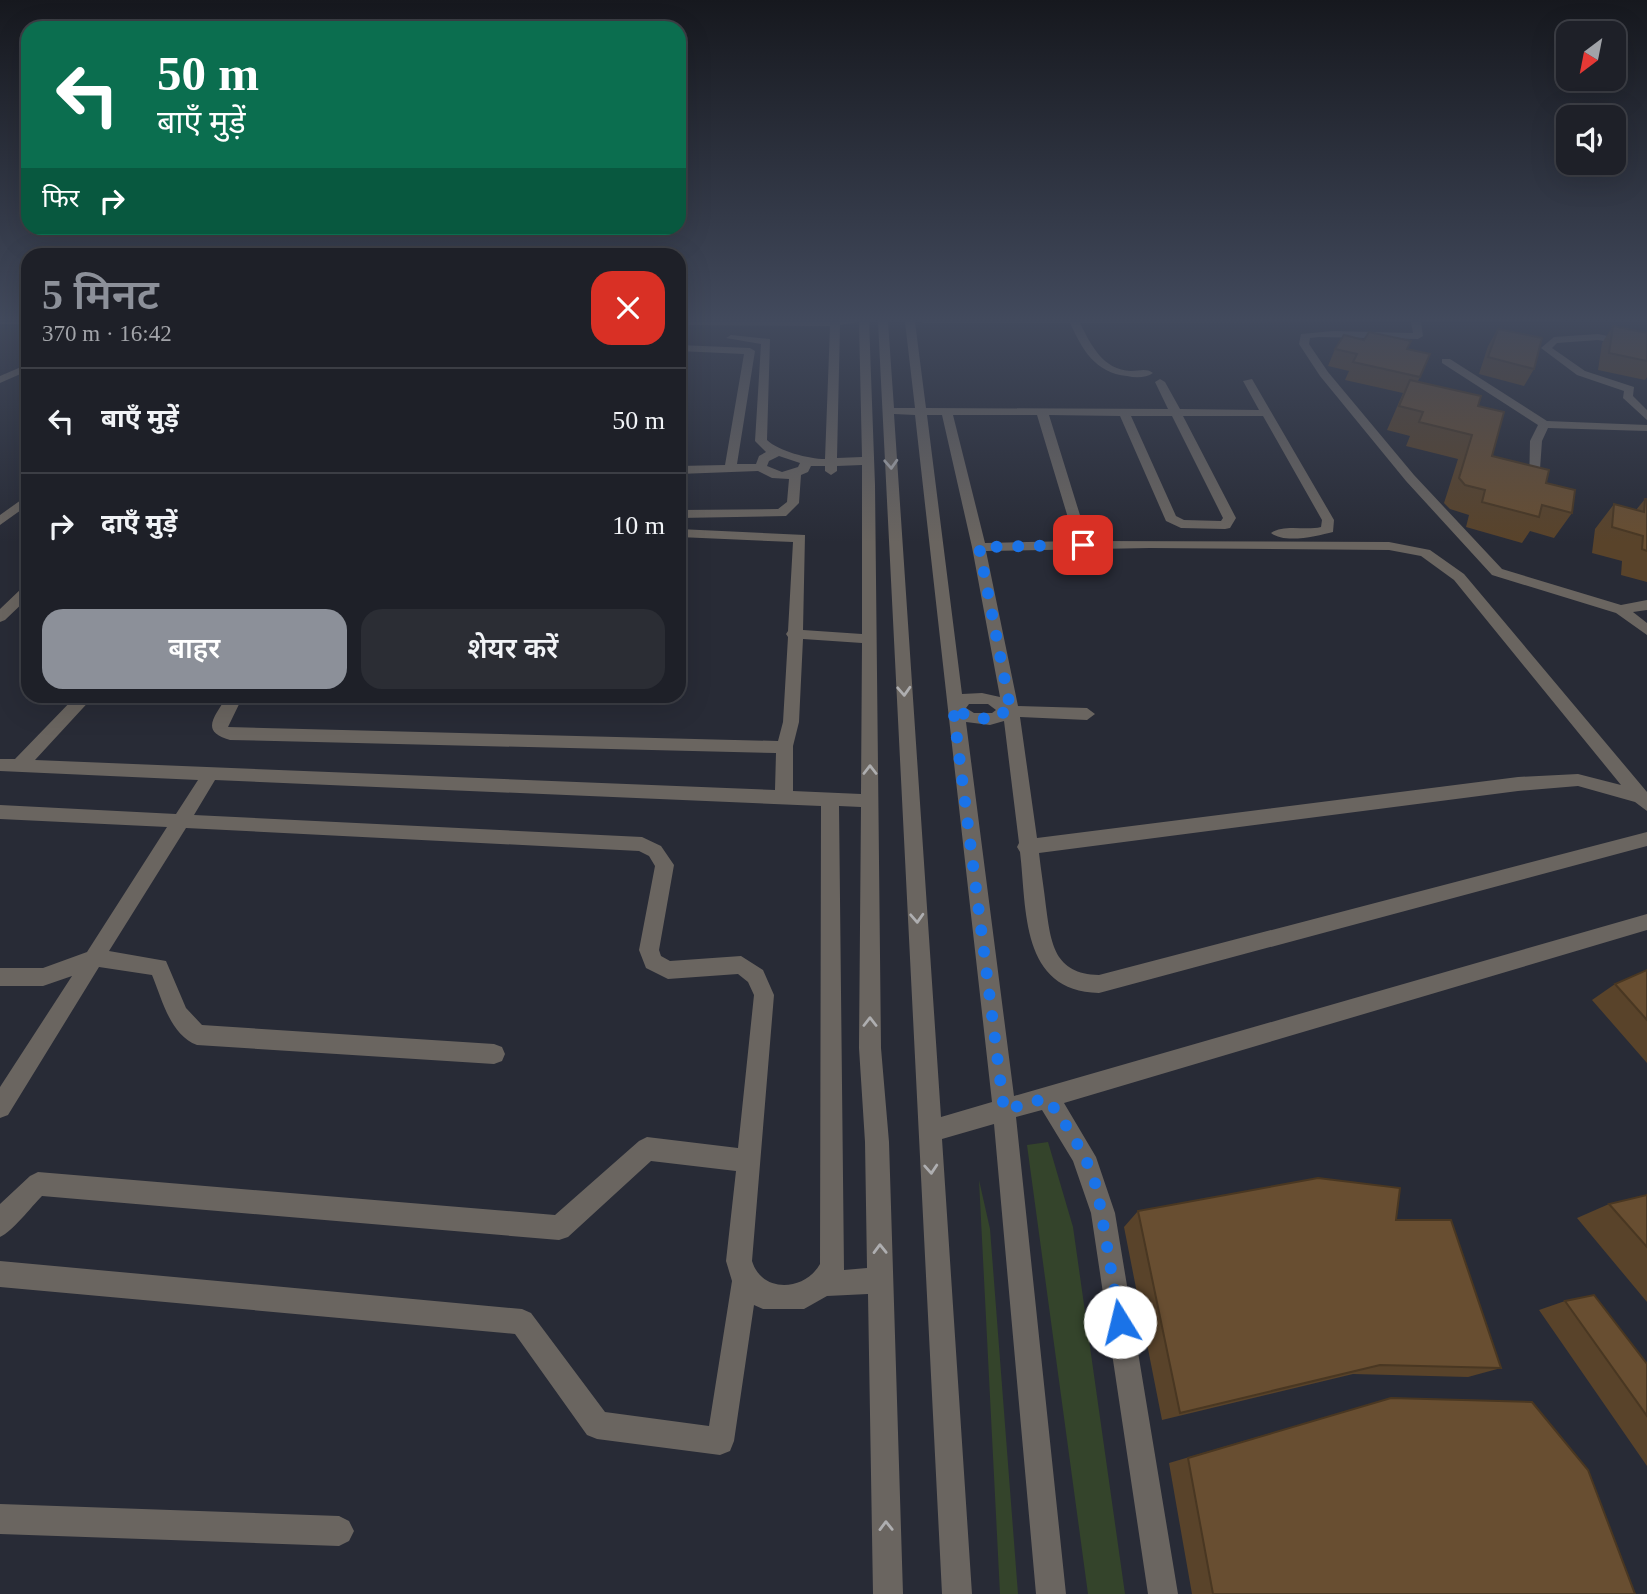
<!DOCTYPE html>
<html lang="hi">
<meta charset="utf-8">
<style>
:root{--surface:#1e2028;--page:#2b2d34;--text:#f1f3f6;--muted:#a1a3a8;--line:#3c3e45;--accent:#8c9099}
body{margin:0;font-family:"Times New Roman","Noto Sans Devanagari",serif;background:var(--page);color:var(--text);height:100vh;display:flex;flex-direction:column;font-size:26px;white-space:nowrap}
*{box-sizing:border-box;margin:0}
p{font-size:23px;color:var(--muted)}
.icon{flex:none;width:38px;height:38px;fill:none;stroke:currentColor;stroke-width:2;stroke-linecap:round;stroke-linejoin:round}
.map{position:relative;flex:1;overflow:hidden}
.side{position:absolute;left:21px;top:248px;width:665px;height:455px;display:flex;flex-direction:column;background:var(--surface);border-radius:21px;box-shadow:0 7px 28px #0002,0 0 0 2px var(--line)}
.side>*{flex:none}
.hud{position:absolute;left:21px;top:21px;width:665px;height:214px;border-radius:21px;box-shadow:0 7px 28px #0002,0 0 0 2px var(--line);background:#0b6e4f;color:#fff;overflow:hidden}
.needle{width:46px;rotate:212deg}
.controls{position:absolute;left:1556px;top:21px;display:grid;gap:14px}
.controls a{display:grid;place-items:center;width:70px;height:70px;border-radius:14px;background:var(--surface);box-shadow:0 7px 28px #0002,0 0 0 2px var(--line);font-size:35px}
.pin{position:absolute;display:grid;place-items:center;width:60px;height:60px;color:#fff;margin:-30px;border-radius:14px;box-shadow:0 4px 10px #0006}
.me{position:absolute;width:77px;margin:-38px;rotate:351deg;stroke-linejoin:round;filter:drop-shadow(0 0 5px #0008)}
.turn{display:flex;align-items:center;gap:24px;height:147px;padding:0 21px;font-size:32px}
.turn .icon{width:91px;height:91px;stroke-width:2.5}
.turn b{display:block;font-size:49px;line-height:60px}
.then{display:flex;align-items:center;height:66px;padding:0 21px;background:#0003;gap:14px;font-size:26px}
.round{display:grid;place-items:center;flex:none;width:74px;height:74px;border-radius:21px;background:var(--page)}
.overview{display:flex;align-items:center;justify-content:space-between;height:119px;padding:0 21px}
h1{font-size:42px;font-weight:600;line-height:52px;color:var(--accent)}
.action{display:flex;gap:14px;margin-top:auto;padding:14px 21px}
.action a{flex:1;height:80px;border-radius:21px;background:var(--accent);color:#fff;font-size:28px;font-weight:600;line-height:80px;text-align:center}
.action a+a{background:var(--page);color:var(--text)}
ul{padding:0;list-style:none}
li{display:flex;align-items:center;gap:21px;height:105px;padding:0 21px;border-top:2px solid var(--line)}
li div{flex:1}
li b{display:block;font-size:26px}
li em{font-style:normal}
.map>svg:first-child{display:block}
</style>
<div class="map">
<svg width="1647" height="1594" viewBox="0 0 1647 1594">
<rect width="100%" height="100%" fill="#282b36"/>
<path fill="#34442b" d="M1048 1142 1073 1227 1125 1594H1088L1027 1145Z
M979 1180 990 1229 1018 1594H1000Z"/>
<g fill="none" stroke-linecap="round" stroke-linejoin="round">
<path fill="#6a6560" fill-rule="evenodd" d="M0 319H28V324H0Z
M679 319 869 320 875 485 881 1048 889 1142 903 1594H873L868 1294 827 1296 804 1309H763L754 1305 734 1441 730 1451 720 1455 597 1439 587 1435 515 1334 0 1287V1261L522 1309 531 1313 605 1412 709 1426 732 1281 726 1261 736 1171 651 1161 568 1237 559 1240 42 1196C31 1207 12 1232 0 1237V1204L30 1176 38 1172 555 1215 639 1141 647 1137 738 1148 754 995 748 982 738 974 668 979 646 968 639 950 655 866 649 856 639 851 186 828 109 951 166 961 186 1008 202 1025 494 1044 502 1047 505 1054 502 1061 494 1064 197 1045C170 1035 162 999 152 975L99 967 8 1115 0 1118V1087L72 976 43 986H0V968H43L87 952 167 827 0 819V805L176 814 198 780 0 771V759H15L76 696H94L35 760 775 790 776 753 230 740C199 731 215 717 227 696H243L228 727 778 741 783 722 788 637 786 634 788 631 793 542 679 537V529L805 535 803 630 862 634V465L837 466V471L831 475 825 471V466H811L808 472 801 475 799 503 786 516 679 518V510L778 509 787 502 789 479 772 478 758 471 679 474V466L725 465 744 354 679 351V345L750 348 755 351 737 464H756L759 456 766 452 755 441 761 344 726 338 731 335 770 339 767 440C778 451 809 459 825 459L830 326 679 325ZM859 322 862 457 837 458 840 325ZM779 456 800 463 798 467 782 472 767 466 769 461ZM803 639 862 643 861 794 793 791V746L799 722ZM215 780 821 806 820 1264C805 1291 762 1294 752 1261L774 995 763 970 741 956 670 961 661 956 659 950 674 865 661 846 642 837 194 815ZM839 806 861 807 859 1048 865 1142 867 1268 844 1270Z
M883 319 888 322 894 408H915L905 322 910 319 915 322 926 408 1168 409 1155 382 1160 379 1165 382 1180 409 1259 410 1243 381 1252 379 1334 520 1333 532C1317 536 1285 544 1271 533 1284 524 1306 531 1321 527L1322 520 1263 416H1183L1236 518 1230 528 1225 529 1181 528 1166 521 1120 416 1049 415 1088 541 1389 542 1430 550 1464 574 1647 792V811L1635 802 1578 786 1518 791 1039 853C1041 871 1044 889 1046 907 1051 943 1054 974 1099 975L1647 832V846L1099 993C1020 991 1027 910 1020 852L1017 847 1019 843 1004 721 990 725 966 722 1014 1096 1647 914V930L1064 1103 1096 1157 1115 1213 1178 1594H1148L1091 1213 1073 1161 1042 1110 1016 1117 1066 1594H1036L994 1124 942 1139 972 1594H942L878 322ZM894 414 915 415 992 1102 941 1117ZM927 415H942L972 547 1000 697 982 693 962 694ZM953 415H1037L1075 541 985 543ZM1131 416H1172L1223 518 1221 521 1184 520 1176 516ZM1150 548 1389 550 1421 556 1454 580 1621 785 1578 774 1518 777 1037 838 1020 717 1087 720 1095 714 1087 708 1018 706 986 551ZM969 704H988L996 710 992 713H974L966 708Z
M919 319H1561L1556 322H1421L1423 336 1418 339 1319 337 1310 338 1309 344 1328 372 1414 475 1502 569 1621 605 1647 600V610L1633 612 1647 623V635L1616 613 1492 575 1406 481 1320 376 1299 344 1301 334 1333 331 1413 333 1411 322 1080 323C1091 345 1103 370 1131 371 1140 371 1146 368 1153 373 1146 378 1136 378 1127 376 1095 373 1082 349 1070 323H923Z
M1598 334 1647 344V350L1598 340 1557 343 1552 348 1585 371 1634 387 1633 396 1647 410V420L1623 398 1624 391 1577 375 1541 348 1554 337Z
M1442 359H1450L1547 421 1647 425V431L1548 428 1542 441 1539 483 1529 486 1530 441 1538 425 1442 363Z
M21 367 25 368V372L0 383V376Z
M679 367 685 370 684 376 679 379Z
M28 495V505L0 525V515Z
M28 586V598L5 620 0 622V609L23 587Z
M0 1504 339 1516 349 1521 354 1531 349 1541 339 1546 0 1534Z"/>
</g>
<path fill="#59432a" d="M1613 326 1647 333V377L1645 380 1598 370 1602 343Z
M1498 329 1534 369 1524 386 1479 374 1488 346Z
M1335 349H1407L1420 377 1418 381 1478 406 1492 456 1546 483 1572 513 1554 538 1530 531 1522 543 1466 527 1469 515 1450 509 1444 503 1458 459 1406 446 1410 436 1387 430 1403 393 1345 380 1349 371 1328 366Z
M1645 499H1647V582L1621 575 1622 561 1592 553 1595 529 1614 504 1636 510Z
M1647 970V1063L1592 1000 1615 984Z
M1647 1195V1302L1577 1218 1609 1204Z
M1138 1211 1396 1220 1501 1368 1468 1377 1353 1374 1162 1420 1124 1227Z
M1565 1301 1647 1364V1466L1539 1310Z
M1391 1398 1635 1594H1192L1169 1463Z"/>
<path fill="#684e31" stroke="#493722" stroke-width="2" d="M1613 326 1647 333V361L1609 353Z
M1498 329 1542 338 1534 369 1488 357Z
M1369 332 1411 341 1407 349 1430 354 1420 377 1353 362 1357 354 1335 349 1344 335 1364 340Z
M1410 380 1481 396 1478 406 1504 412 1492 456 1549 470 1546 483 1575 490 1572 513 1542 505 1539 517 1482 502 1485 490 1465 485 1459 478 1472 435 1419 422 1423 412 1399 406Z
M1645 499H1647V551L1642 549 1643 536 1612 527 1614 504 1644 512Z
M1647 970V1020L1615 984Z
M1318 1178 1400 1188 1396 1220H1451L1501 1368 1380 1365 1180 1413 1138 1211Z
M1647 1195V1247L1609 1204Z
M1594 1295 1647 1364V1416L1565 1301Z
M1391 1398 1532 1402 1588 1470 1635 1594H1213L1188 1458Z"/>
<defs><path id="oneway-chevron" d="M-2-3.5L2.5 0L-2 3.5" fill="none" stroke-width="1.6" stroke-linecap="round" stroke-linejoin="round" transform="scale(1.75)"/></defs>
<g stroke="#aeaeb0">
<use href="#oneway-chevron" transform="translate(891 464) rotate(87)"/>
<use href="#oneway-chevron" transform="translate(904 691) rotate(87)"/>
<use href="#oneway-chevron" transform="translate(870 770) rotate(-90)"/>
<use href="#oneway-chevron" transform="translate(917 918) rotate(87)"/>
<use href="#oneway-chevron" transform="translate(870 1022) rotate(-90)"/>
<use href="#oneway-chevron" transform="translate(931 1169) rotate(86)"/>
<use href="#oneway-chevron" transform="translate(880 1249) rotate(-91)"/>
<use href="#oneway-chevron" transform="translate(886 1526) rotate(-91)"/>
</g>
<linearGradient id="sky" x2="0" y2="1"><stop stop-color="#16181e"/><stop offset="0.59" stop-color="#424a5d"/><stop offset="1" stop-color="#424a5d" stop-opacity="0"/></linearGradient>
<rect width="1647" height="542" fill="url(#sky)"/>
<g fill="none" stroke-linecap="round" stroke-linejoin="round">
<path stroke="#1a73e8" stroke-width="12" stroke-dasharray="0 21.6" d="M1083 545 979 547 1011 712 1005 711 996 719 970 718 953 707 1004 1110 1047 1098C1068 1128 1089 1157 1098 1194L1120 1322"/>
</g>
</svg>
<div class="controls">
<a><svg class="needle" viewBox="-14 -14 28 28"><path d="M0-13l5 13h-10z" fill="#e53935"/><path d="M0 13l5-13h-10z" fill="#a1a3a8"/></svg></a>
<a><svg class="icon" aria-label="sound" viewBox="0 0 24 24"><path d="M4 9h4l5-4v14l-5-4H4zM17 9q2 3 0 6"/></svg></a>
</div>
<div class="pin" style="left:1083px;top:545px;background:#d93025"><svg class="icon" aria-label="arrive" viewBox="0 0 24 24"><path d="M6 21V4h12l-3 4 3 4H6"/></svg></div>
<svg class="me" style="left:1120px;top:1322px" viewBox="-20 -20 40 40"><circle r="19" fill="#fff"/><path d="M0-13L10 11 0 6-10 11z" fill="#1a73e8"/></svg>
<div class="hud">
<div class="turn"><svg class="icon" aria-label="left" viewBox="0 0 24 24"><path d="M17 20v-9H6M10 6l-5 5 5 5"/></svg><div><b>50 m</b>बाएँ मुड़ें</div></div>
<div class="then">फिर<svg class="icon" aria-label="right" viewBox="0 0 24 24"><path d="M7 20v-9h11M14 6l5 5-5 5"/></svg></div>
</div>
<section class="side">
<div class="overview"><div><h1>5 मिनट</h1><p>370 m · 16:42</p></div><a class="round" style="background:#d93025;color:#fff"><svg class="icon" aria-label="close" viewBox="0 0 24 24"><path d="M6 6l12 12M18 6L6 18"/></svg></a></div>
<ul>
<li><svg class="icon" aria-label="left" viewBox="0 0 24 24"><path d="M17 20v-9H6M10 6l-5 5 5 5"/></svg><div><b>बाएँ मुड़ें</b></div><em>50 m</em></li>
<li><svg class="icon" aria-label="right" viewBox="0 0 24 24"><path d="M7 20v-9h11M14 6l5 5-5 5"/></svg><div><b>दाएँ मुड़ें</b></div><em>10 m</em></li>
</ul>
<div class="action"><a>बाहर</a><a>शेयर करें</a></div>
</section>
</div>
